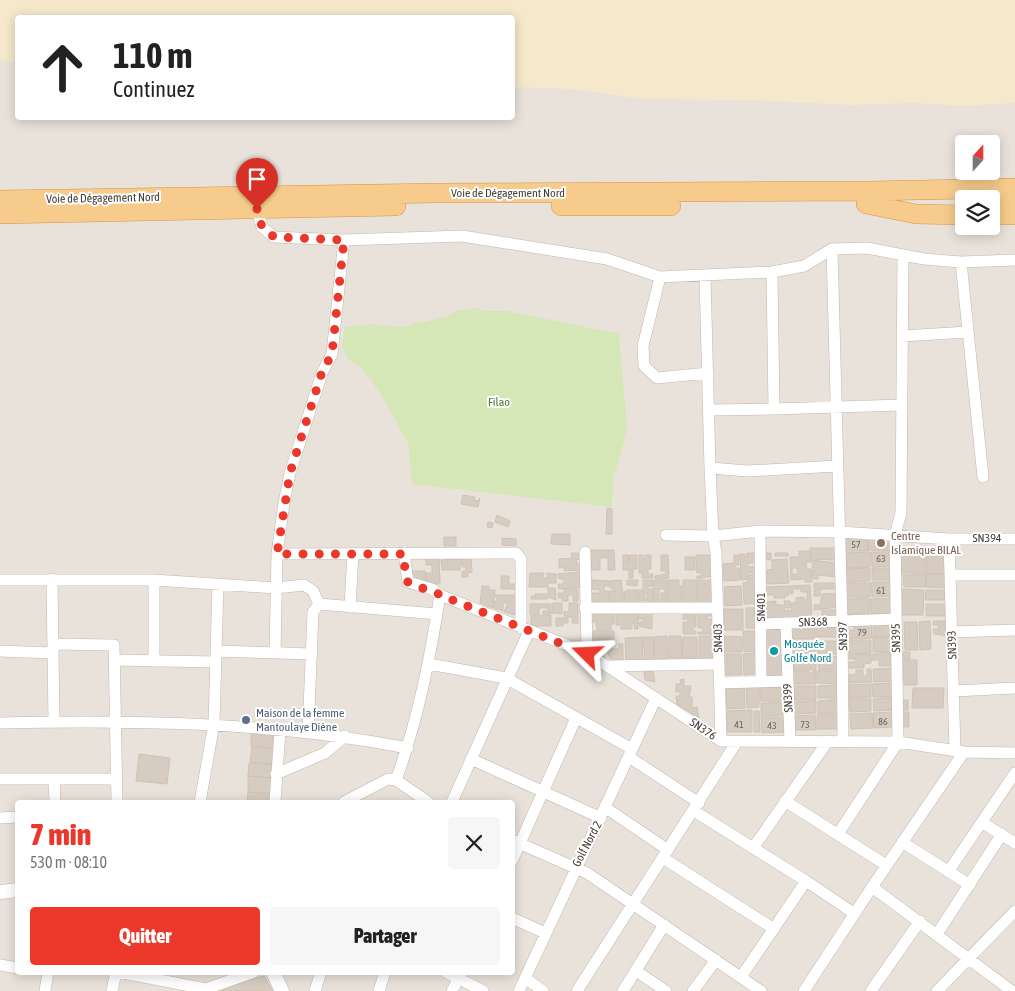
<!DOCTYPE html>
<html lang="fr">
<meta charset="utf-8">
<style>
:root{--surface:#fff;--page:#f6f6f6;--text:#222;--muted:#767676;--accent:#ec372b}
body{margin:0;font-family:"Asap Condensed",sans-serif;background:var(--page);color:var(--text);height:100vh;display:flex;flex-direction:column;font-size:19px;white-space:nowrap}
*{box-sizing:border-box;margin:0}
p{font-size:16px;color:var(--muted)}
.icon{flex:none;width:28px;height:28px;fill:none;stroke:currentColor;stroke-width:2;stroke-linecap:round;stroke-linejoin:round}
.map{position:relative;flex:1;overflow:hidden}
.side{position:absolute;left:15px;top:800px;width:500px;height:175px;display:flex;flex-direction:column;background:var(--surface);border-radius:5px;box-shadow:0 2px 12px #0003}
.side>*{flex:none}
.top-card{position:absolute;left:15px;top:15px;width:500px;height:105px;border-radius:5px;box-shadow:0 2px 12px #0003;background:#fff;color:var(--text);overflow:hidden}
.needle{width:32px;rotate:21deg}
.controls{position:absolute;left:955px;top:135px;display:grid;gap:10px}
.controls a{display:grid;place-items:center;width:45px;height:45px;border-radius:5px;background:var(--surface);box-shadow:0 2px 12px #0003;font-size:25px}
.pin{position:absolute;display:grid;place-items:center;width:42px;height:42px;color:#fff;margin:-51px -21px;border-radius:50% 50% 50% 0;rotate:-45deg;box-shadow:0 0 5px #0007}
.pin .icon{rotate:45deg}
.me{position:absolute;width:55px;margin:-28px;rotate:291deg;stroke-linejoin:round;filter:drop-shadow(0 0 4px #0008)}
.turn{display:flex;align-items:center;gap:18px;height:105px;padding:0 15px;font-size:22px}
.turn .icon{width:65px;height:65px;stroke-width:2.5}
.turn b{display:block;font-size:35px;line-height:42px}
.round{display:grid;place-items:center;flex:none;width:52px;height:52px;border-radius:5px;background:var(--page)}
.summary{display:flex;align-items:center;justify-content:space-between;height:85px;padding:0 15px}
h1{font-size:30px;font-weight:800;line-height:38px;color:var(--accent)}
.button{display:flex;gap:10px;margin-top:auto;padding:10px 15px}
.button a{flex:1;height:58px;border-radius:5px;background:var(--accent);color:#fff;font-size:20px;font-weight:800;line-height:58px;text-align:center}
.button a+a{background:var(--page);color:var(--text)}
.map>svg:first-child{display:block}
</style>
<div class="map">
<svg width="1015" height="991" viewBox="0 0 1015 991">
<rect width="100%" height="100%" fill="#f5f1eb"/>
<path fill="#e8e2da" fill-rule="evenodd" d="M0 0H1015V991H0ZM18 18H512V118H18ZM964 144H991V171H964ZM964 199H991V226H964ZM18 802H512V972H18Z"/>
<path fill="#d5e6b7" d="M477 308 485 311H507L619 334 627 430 613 480 612 507 412 484 408 443 382 396 363 369 349 360 342 348 345 327C357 326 371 323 382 325 400 328 402 330 420 321L422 323 448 316 456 311Z"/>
<path fill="#f5e8cb" d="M0 0H1015V103L965 106 912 103 851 105 751 100 644 99 571 89 513 87 512 18H18L17 63 0 60Z"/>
<path fill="#d6ccc1" stroke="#d0c3b5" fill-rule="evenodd" d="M463 495 475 497 474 500 478 501 480 498 478 507 461 504Z
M607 508 612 509V534H606Z
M497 515 510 521 508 527 495 522Z
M488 522 493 523 492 528 487 527Z
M552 534H570V545L551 544Z
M844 536H867L868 551H844Z
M869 536 890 537V551L868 550Z
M444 537H456V546H444Z
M502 538 516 539V546L502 545Z
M810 548H835V560L811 559Z
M927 549 949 550 948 574H926Z
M591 550H614L615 570H608V558H600V570H591Z
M799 551H810L811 562H806L807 569H811L812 582H805V579L791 580 790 557H799ZM792 568H797L798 574H792Z
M901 551H925V573H901Z
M870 552V567L846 568 845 553Z
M871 552H891L892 566 872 567Z
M571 553H579L580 559 576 560 577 564H580L581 570 564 571V567L559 568V559L572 558Z
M747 553H755L756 563H748V567L756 566V572L746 573 747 579 741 580 740 554H745V557H747Z
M765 553H771V560L765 559Z
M775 553H788V556H775Z
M623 555H629V563L630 555H637V569H633V578H629V570H623Z
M639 555H643L644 562H645V555H651V569H648V574H653V578H642V573H639Z
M661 555H668L669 578 655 579V576L666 574V571H661Z
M696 555H711L712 571H708L712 576 697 579V576H701V572L697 573Z
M734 555H739V565H735V568H739L740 580 724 581 723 564 734 563Z
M685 557H695V570H685Z
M426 558H439L440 584H427L426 573H432V565H426Z
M461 558H471L472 572 468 573V577H462V571H466V567H462Z
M460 559V570H442L441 560Z
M787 559 789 583 767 584V570L772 569V560Z
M812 560 836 563 837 577 818 575V579H813Z
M870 568V581L846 582V569Z
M872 568H892V580H872Z
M412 571H425L426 584 412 582Z
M581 572 582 587 559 589 558 584H564V580L558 578V574Z
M530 573H544L543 578H547V573L556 574V583H548V587H529Z
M756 574 758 603 744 604 743 583 748 582 747 575Z
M926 574V587H904L903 575Z
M927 574H948L947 588 926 587Z
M501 576H509V584H518V589H501Z
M592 580 609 581V586H604V591H609V603L592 602V593H600V590L592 589Z
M621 580 624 603H610V591H613V588H610V581Z
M627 580H638L637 586 627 585Z
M643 580H653V586H648V589H653V601H646L648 594H645V601H639V590H643Z
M654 580H667V604L661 603V593H665V589H659V603H653Z
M668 580H679V586H682V604H668Z
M683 580H697V601H683Z
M698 580H705V584H707V580H714V605H698Z
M871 582H892L893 596 872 597Z
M814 583H838V589H820V596H814Z
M846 583H870V597H847Z
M810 585 812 617 792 618 791 603H796V598L804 597V600H807V592H801V589H793V594H791L790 586Z
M482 586H489V590H495L493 608 480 603Z
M741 586 742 605 725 606 724 587Z
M789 586V595L785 596V598H774V595H766L765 587Z
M548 588H555L556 600 547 597V599H531V596H535V594H548Z
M564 589H578V601H573V595H568V601H562V598H558V593H564Z
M902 589 924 590 923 615H902Z
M628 590H638V603H635V598H633V603H625L624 592Z
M926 590H948V600H925Z
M838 593V607L814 610V605H820L822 594Z
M495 595H518V616L504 612 508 603H503V611L494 608V601H498Z
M869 598V614L847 615V599Z
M892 598V613L871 614 870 599Z
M776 601V605H785L784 601H790V608H784V611L790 610V618L766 619 765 602Z
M553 603H562V614L552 613Z
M569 603H578V623H572V617H568V623H564V611L569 612Z
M530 604H551V614H543V611H548V608H539V614H530Z
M926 604H948V616H926Z
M746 608H758V628H746Z
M724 609H743V630H724Z
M822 610H837V616H822Z
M715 611V616H707V619H715V634H698V632H703V628H698V612Z
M645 613H652V629L639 626V622H643V619H638V615Z
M683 613H696V627H693V631H696V634H683V622H688V619H683Z
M593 614H614V624H611V630H597L596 622H593Z
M616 614H638V629H635L634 623H632V629H621V625H616Z
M531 615H551V626H531Z
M556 618H563V626H556Z
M893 621 894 636 873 637V622Z
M930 621 931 649 920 650 919 622Z
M933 621H948V636L934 634 933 629H939L938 625H933Z
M904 622H917L918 650H905Z
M848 623H871L872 638 849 639 848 630H854V626L848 627Z
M816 624H839V637H816Z
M781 625 782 677H766L765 626Z
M789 625H815V638L789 639Z
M593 631H614V643H593Z
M743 631H756L757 651 744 652Z
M667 636 668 659H655L654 637Z
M669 636H681L682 658H669Z
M699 636H714V658H699Z
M724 636 742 637V652H724Z
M642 637 643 660 626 661 625 638Z
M643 637H653L654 660H645Z
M683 637H697V658H682Z
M873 637 894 638V653L873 652Z
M791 640H816V653H791Z
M849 640H871V653L849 654Z
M817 641H841V654L818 655Z
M619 644H623V660L610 659 607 651 603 653 604 658 594 652 593 645H608L613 649H619Z
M903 652H910V659H903Z
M758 653 759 674 744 675 743 654Z
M724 654H741L742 675H724Z
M871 654V663L864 664V668H849V662H855V659H849V655Z
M872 654H893L894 666H879V660H872Z
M792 656H816V670H792V661H798V658H792Z
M841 656V669L819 670 818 657Z
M903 660H917V685H904Z
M893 668V681L874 682 873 669Z
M867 669H871L872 682 849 683V675L856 674V670H863V676H867Z
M653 671 655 682 645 680 644 672Z
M792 671H809V673H813V671H816V684H792Z
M817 671H840L839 684 817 683Z
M684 679V686H691L689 697H692V708L697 707 699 718 677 704 676 696H680V691L676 692V684H681L680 680Z
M893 683 894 696 873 697 872 684Z
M871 684V697L849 698V685Z
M744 685 745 708 727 709 726 686Z
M746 685H759V707L747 708Z
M760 685H783V701H760Z
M839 685 840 698H818V686Z
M793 686H816V700H793Z
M913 688H944L943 708H912Z
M894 697 895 710 874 711 873 699Z
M840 699V713L818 714V701Z
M849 699H871V711L850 712Z
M902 700H908V710H902Z
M816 701V713L794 714 793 702Z
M783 702V715L761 716V703Z
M752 710V732H727V711Z
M754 711H759L760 732H754Z
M894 712 895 727 874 728 873 713Z
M902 712H909V727H901Z
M872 713 873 728 851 729 850 714Z
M815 715 816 730H794V716Z
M817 715H838V729H817Z
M761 717H784L785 732 762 733Z
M251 732 273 733 272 748 251 746Z
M252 746 275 749V764L250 762Z
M139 754 170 758 167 784 136 781Z
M249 763 274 765 272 778 248 776Z
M248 776 272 778 271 794 248 792Z
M248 792 272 794V802H247Z
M264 976 273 991H221V989Z"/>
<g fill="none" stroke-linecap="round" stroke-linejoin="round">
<defs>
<path id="minor" d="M257 209 262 227 274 237 344 240 462 236 607 259 660 277 772 272 804 266 832 249 867 248 924 259 961 262 1015 260
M832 249 842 621 843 741
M961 262 983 477
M772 272 774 409 902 405
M705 276 710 468 713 536 716 552 721 741
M660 277 643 346 644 366 657 378 708 373
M902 336 968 332
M709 410 774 409
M710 468 748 471 837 466
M760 531 761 682
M666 535 713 536 760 531 840 532 949 539H1015
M949 539 955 751
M585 552 587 653
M404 553 408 582 432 589 440 595
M277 554 516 553 521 559V628
M951 575H1015
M52 579 54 722
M0 580H154L276 588 304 585 313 591 319 604
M350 607 353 553
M585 608H718
M786 623 790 742
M761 624 896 619
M952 632 1015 630
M53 644 114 645 117 802
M0 651 53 653
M216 651 312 654
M275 653 277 554 284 503 290 473 322 373 332 354 344 240
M115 660 215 662
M154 661V580
M429 664 506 678 632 749
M608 666 719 664
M719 683 787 681
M954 691 1015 688
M0 723C136 720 274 722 408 748
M308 733 313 612 319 604 437 614
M629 757 699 803
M471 759 601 818
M276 774 325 753 345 736
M0 779H116
M54 779 55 802
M396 780C418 720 430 658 440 595L587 653 721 741 898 742 964 752 1015 753
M785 801 886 865
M200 802 214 724 218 584
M275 802 280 731
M344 802 388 779 396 780 428 802
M452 802 529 631
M606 808 668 850
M694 811 806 881 855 914
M0 818 18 817
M983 823 1015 843
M838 834 898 742 895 535 901 513 903 255
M512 840 587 873 761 991
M902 842 970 885
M753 848 828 741
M663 858 774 929
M512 861 576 718
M948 872 1015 773
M872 887 1012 991
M512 918 545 933
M937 934 1002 834
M0 965 18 968
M636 971 666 991
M118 972 206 989 254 972
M446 972 483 991
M741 977 806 881
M525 978 543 991
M45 991 48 972
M112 991 116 972
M315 991 321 972
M379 991 385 972
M452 991 461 974
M519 991 656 698
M577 991 736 743
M623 991 664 925
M693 991 716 960
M804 991 872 887 964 752
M871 991 920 921
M937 991 1015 911"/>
<path id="tertiary" d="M0 892 18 890
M273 972 282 991"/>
<path id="trunk" d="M0 200 437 193 870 191 1015 188
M991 201H1015
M866 204 916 214 964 215
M561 206H671
M0 214 396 206
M991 215H1015"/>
</defs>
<use href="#minor" stroke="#c0b8ae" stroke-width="12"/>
<use href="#tertiary" stroke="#c0b8ae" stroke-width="15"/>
<use href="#trunk" stroke="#d49346" stroke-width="20"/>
<use href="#minor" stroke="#fff" stroke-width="11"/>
<use href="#tertiary" stroke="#fff" stroke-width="14"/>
<use href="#trunk" stroke="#f6cb8c" stroke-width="19"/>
</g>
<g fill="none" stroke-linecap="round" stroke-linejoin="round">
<path stroke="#ec372b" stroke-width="9" stroke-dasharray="0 16.2" d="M257 209 262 227 274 237 344 240 332 354 322 372 290 473 277 554H404C405 561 404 574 407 581 410 586 433 590 440 595L587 654"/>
</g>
<circle fill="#8d6e63" stroke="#fff" stroke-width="2" cx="881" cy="543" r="5"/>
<circle fill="#0f9aa8" stroke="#fff" stroke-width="2" cx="774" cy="651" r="5"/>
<circle fill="#5c6f8a" stroke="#fff" stroke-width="2" cx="246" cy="720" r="5"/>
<g text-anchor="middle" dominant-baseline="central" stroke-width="4" stroke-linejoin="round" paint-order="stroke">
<g font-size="10" fill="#6c645b">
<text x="856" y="544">57</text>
<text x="881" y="558">63</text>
<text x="881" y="590">61</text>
<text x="862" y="632">79</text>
<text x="883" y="721">86</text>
<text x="739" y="724">41</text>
<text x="805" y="724">73</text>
<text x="772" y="725">43</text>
</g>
<g font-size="12" fill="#494139" stroke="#fff">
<text x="508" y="193">Voie de Dégagement Nord</text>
<text transform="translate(103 198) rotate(-1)">Voie de Dégagement Nord</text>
<text x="987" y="538">SN394</text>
<text transform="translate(761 607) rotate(-90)">SN401</text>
<text transform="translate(813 622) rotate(-2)">SN368</text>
<text transform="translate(843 636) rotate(-91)">SN397</text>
<text transform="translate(718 638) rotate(-91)">SN403</text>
<text transform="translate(896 638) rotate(-91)">SN395</text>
<text transform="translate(952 645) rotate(-92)">SN393</text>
<text transform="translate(788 698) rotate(-93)">SN399</text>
<text transform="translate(703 729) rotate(34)">SN376</text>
<text transform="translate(587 844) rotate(-62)">Golf Nord 2</text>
</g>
<g font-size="12" fill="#51772f" stroke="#fff">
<text x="499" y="402">Filao</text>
</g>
<g font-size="12" fill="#785e54" stroke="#fff" text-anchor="start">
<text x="891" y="536">Centre<tspan x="891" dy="14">Islamique BILAL</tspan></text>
</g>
<g font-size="12" fill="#0d838f" stroke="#fff" text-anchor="start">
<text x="784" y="644">Mosquée<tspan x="784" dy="14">Golfe Nord</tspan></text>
</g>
<g font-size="12" fill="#4e5e75" stroke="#fff" text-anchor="start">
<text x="256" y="713">Maison de la femme<tspan x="256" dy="14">Mantoulaye Diène</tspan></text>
</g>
</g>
</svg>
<div class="controls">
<a><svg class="needle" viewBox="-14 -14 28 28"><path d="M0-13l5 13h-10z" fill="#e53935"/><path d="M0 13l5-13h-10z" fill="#767676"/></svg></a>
<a><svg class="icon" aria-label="layers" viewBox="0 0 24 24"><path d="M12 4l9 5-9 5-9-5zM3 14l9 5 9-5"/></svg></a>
</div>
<div class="pin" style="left:257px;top:209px;background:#d93025"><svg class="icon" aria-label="arrive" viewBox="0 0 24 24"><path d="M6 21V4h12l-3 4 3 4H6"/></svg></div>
<svg class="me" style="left:587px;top:654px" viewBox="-20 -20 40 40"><path d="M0-17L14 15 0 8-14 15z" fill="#ec372b" stroke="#fff" stroke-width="4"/></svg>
<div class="top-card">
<div class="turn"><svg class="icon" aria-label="ahead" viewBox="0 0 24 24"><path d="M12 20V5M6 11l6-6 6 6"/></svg><div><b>110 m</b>Continuez</div></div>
</div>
<section class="side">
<div class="summary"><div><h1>7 min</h1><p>530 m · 08:10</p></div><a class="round"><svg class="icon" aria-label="close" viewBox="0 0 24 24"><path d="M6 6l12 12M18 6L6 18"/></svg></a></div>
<div class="button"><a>Quitter</a><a>Partager</a></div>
</section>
</div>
